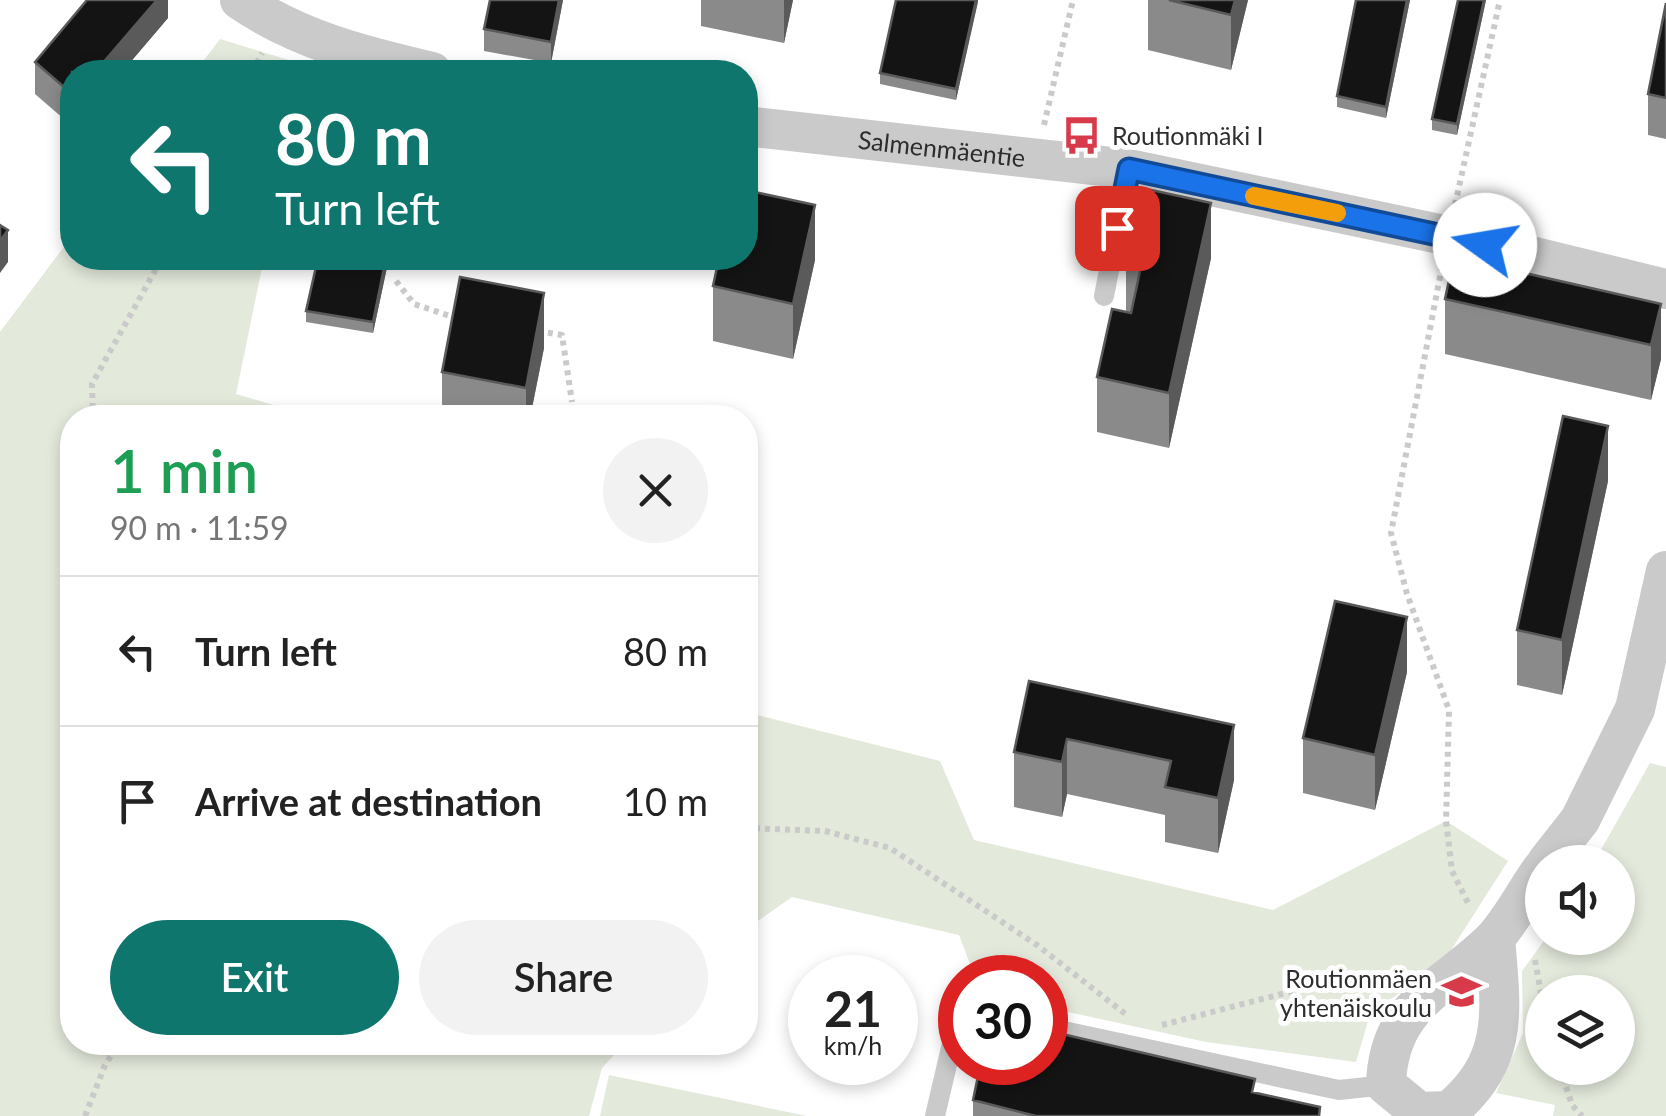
<!DOCTYPE html>
<meta charset="utf-8">
<style>
:root{--surface:#fff;--page:#f2f2f2;--text:#222;--muted:#767676;--line:#e0e0e0;--accent:#0f766e}
body{margin:0;font-family:Lato,sans-serif;background:var(--page);color:var(--text);height:100vh;display:flex;flex-direction:column;font-size:38px;white-space:nowrap}
*{box-sizing:border-box;margin:0}
p{font-size:32px;color:var(--muted)}
.icon{flex:none;width:55px;height:55px;fill:none;stroke:currentColor;stroke-width:2;stroke-linecap:round;stroke-linejoin:round}
.map{position:relative;flex:1;overflow:hidden}
.side{position:absolute;left:60px;top:405px;width:698px;height:650px;display:flex;flex-direction:column;background:var(--surface);border-radius:40px;box-shadow:0 5px 15px #0003}
.side>*{flex:none}
.guide{position:absolute;left:60px;top:60px;width:698px;height:210px;border-radius:40px;box-shadow:0 5px 15px #0003;background:#0f766e;color:#fff;overflow:hidden}
.controls{position:absolute;left:1525px;top:845px;display:grid;gap:20px}
.controls a{display:grid;place-items:center;width:110px;height:110px;border-radius:50%;background:var(--surface);box-shadow:0 5px 15px #0003;font-size:50px}
.speed{position:absolute;left:788px;top:955px;display:flex;gap:20px;font-size:50px;font-weight:700;text-align:center}
.speed>*{display:grid;place-content:center;width:130px;height:130px;border-radius:50%;background:var(--surface);box-shadow:0 5px 15px #0003;line-height:1}
.speed small{font-size:25px;font-weight:400}
.speed .limit{border:15px solid #d22;background:#fff;color:#111}
.pin{position:absolute;display:grid;place-items:center;width:85px;height:85px;color:#fff;margin:-42px;border-radius:20px;box-shadow:0 5px 15px #0006}
.me{position:absolute;width:110px;margin:-55px;rotate:283deg;stroke-linejoin:round;filter:drop-shadow(0 0 8px #0008)}
.turn{display:flex;align-items:center;gap:35px;height:210px;padding:0 50px;font-size:45px}
.turn .icon{width:130px;height:130px;stroke-width:2.5}
.turn b{display:block;font-size:70px;line-height:85px}
.round{display:grid;place-items:center;flex:none;width:105px;height:105px;border-radius:52px;background:var(--page)}
.head{display:flex;align-items:center;justify-content:space-between;height:170px;padding:0 50px}
h1{font-size:60px;font-weight:600;line-height:75px;color:#1e9e55}
.primary-button{display:flex;gap:20px;margin-top:auto;padding:20px 50px}
.primary-button a{flex:1;height:115px;border-radius:60px;background:var(--accent);color:#fff;font-size:40px;font-weight:600;line-height:115px;text-align:center}
.primary-button a+a{background:var(--page);color:var(--text)}
ul{padding:0;list-style:none}
li{display:flex;align-items:center;gap:30px;height:150px;padding:0 50px;border-top:2px solid var(--line)}
li div{flex:1}
li b{display:block;font-size:38px}
li em{font-style:normal}
.map>svg:first-child{display:block}
</style>
<div class="map">
<svg width="1666" height="1116" viewBox="0 0 1666 1116">
<rect width="100%" height="100%" fill="#fff"/>
<path fill="#e3e9db" fill-rule="evenodd" d="M220 39 305 65 303 72H195Z
M72 236V258H264L236 394 314 417 72 418V1042L625 1043 602 1068 589 1116H0V332Z
M745 712 940 761 974 840 1273 910 1446 821 1508 861 1439 969 1371 1011 1356 1062 1206 1042 1045 1007V978L975 977 959 935 792 897 745 930Z
M1650 763 1666 767V1116H1553L1555 1105 1496 1093 1523 1033 1522 971 1546 938H1618V862H1594ZM1618 992V1068H1542V992Z
M609 1075 807 1116H600Z"/>
<g fill="none" stroke-linecap="round" stroke-linejoin="round">
<path stroke="#cacaca" stroke-width="6" stroke-dasharray="5 5" stroke-linecap="butt" d="M252 72 262 53
M1044 125 1073 0
M1455 205 1500 0
M1442 266 1391 533 1407 594 1449 710 1446 821 1452 871 1470 907
M396 281 414 304 456 318
M538 331 562 335 572 402
M93 418 92 384 162 258
M745 828 825 831 890 848 1037 945 1128 1016
M1535 960 1542 999
M1162 1025 1301 989 1390 984
M1560 1068 1572 1105 1582 1116
M85 1116 105 1065 120 1042"/>
<path stroke="#cacaca" stroke-width="20" d="M1104 296 1129 169
M1045 1027 1339 1090 1386 1085
M935 1116 960 1009"/>
<g stroke="#cacaca" stroke-width="40">
<path d="M240 0C299 40 363 56 432 72"/>
<path id="s1" d="M745 126 1129 169 1449 236 1666 289"/>
<path d="M1547 862 1580 820 1635 709 1666 571"/>
<path d="M1495 938C1501 1011 1510 1061 1449 1111L1419 1112 1386 1085C1388 1004 1443 989 1493 940 1512 920 1526 891 1542 869"/>
</g>
</g>
<path fill="#8a8a8a" d="M168 0V18L122 72H72V126L35 94V62Z
M563 0 551 63 484 51V29Z
M701 0H793L784 43 701 26Z
M978 0 956 100 880 84V73Z
M1148 0H1248L1231 70 1148 50Z
M1356 0H1410L1386 118 1337 107V96Z
M1458 0H1486L1457 135 1432 130V119Z
M1666 3V139L1648 135V94Z
M318 258H389L373 333 306 322V311Z
M1126 258H1211L1169 448 1097 432V377L1126 312Z
M815 260 793 359 713 341V286Z
M1445 299 1661 304V359L1651 400 1445 354Z
M544 348 530 418H442V372Z
M1608 481 1562 695 1517 685V630Z
M1407 672 1375 810 1303 793V738Z
M1029 681 1234 780 1218 853 1165 842V815L1067 794 1062 817 1014 807V752Z
M1255 1093 1320 1116H973V1100Z"/>
<path fill="#5a5a5a" d="M157 0H168V18L122 72H95Z
M559 0H563L551 63V42Z
M784 0H793L784 43Z
M976 0H978V2L956 100V89Z
M1235 0H1248L1231 70V15Z
M1407 0H1410L1386 118V107Z
M1484 0H1486L1457 135V124Z
M1211 203V258L1169 448V393Z
M815 205V260L793 359V304Z
M8 230V262L0 273V241Z
M386 258H389L373 333V322Z
M544 293V348L530 418H526V388Z
M1661 304V359L1651 400V345Z
M1608 426V481L1562 695V640Z
M1407 617V672L1375 810V755Z
M1234 725V780L1218 853V798Z
M1067 739V794L1062 817V762Z"/>
<path fill="#141414" stroke="#5a5a5a" stroke-width="2.5" d="M87 0H157L95 72H72V94L35 62Z
M490 0H559L551 42 484 29Z
M896 0H976L956 89 880 73Z
M1169 0H1235L1231 15Z
M1356 0H1407L1386 107 1337 96Z
M1458 0H1484L1457 124 1432 119Z
M1666 3V98L1648 94Z
M1142 188 1211 203 1169 393 1097 377 1112 309 1131 313 1142 262 1126 258Z
M745 190 815 205 793 304 713 286 719 258H745Z
M0 225 8 230 0 241Z
M1454 257 1661 304 1651 345 1445 299Z
M318 258H386L373 322 306 311Z
M460 277 544 293 526 388 442 372Z
M1563 416 1608 426 1562 640 1517 630Z
M1335 601 1407 617 1375 755 1303 738Z
M1029 681 1234 725 1218 798 1165 787 1171 761 1067 739 1062 762 1014 752Z
M1045 1030 1255 1079 1252 1092 1320 1107 1319 1116H1036L973 1100 981 1062H1045Z"/>
<g fill="none" stroke-linecap="round" stroke-linejoin="round">
<defs>
<path id="route" d="M1117 228 1129 169 1485 245"/>
</defs>
<use href="#route" stroke="#114b97" stroke-width="25"/>
<use href="#route" stroke="#1a73e8" stroke-width="18"/>
<path stroke="#f59e0b" stroke-width="18" d="M1254 196 1337 213"/>
</g>
<defs>
<symbol id="bus-bare" viewBox="-9 -9 18 18"><path d="M-5-6H5V4H4V6H2V4H-2V6H-4V4H-5ZM-3.5-4V0h7V-4ZM-3.5 1.2v1.5H-2V1.2ZM2 1.2v1.5H3.5V1.2Z" fill="#d73b4a" stroke="#fff" stroke-width="2.5" paint-order="stroke"/></symbol>
<symbol id="school-bare" viewBox="-9 -9 18 18"><path d="M0-5L7-2L0 1L-7-2ZM-4 1L0 2.5L4 1V4Q0 6-4 4Z" fill="#d73b4a" stroke="#fff" stroke-width="2.5" paint-order="stroke"/></symbol>
</defs>
<g fill-rule="evenodd">
<use href="#bus-bare" x="1054" y="108" width="55" height="55"/>
<use href="#school-bare" x="1434" y="964" width="55" height="55"/>
</g>
<g text-anchor="middle" dominant-baseline="central" stroke-width="10" stroke-linejoin="round" paint-order="stroke">
<g font-size="25" fill="#2d2d2d" stroke="#fff" text-anchor="start">
<text x="1112" y="135">Routionmäki I</text>
<text x="1432" y="978" text-anchor="end">Routionmäen<tspan x="1432" dy="29">yhtenäiskoulu</tspan></text>
</g>
<g font-size="25" fill="#2d2d2d" stroke="#fff">
<text stroke="none"><textPath href="#s1" startOffset="198">Salmenmäentie</textPath></text>
</g>
</g>
</svg>
<div class="controls">
<a><svg class="icon" aria-label="sound" viewBox="0 0 24 24"><path d="M4 9h4l5-4v14l-5-4H4zM17 9q2 3 0 6"/></svg></a>
<a><svg class="icon" aria-label="layers" viewBox="0 0 24 24"><path d="M12 4l9 5-9 5-9-5zM3 14l9 5 9-5"/></svg></a>
</div>
<div class="speed"><div>21<small>km/h</small></div><div class="limit">30</div></div>
<div class="pin" style="left:1117px;top:228px;background:#d93025"><svg class="icon" aria-label="arrive" viewBox="0 0 24 24"><path d="M6 21V4h12l-3 4 3 4H6"/></svg></div>
<svg class="me" style="left:1485px;top:245px" viewBox="-20 -20 40 40"><circle r="19" fill="#fff"/><path d="M0-13L10 11 0 6-10 11z" fill="#1a73e8"/></svg>
<div class="guide">
<div class="turn"><svg class="icon" aria-label="left" viewBox="0 0 24 24"><path d="M17 20v-9H6M10 6l-5 5 5 5"/></svg><div><b>80 m</b>Turn left</div></div>
</div>
<section class="side">
<div class="head"><div><h1>1 min</h1><p>90 m · 11:59</p></div><a class="round"><svg class="icon" aria-label="close" viewBox="0 0 24 24"><path d="M6 6l12 12M18 6L6 18"/></svg></a></div>
<ul>
<li><svg class="icon" aria-label="left" viewBox="0 0 24 24"><path d="M17 20v-9H6M10 6l-5 5 5 5"/></svg><div><b>Turn left</b></div><em>80 m</em></li>
<li><svg class="icon" aria-label="arrive" viewBox="0 0 24 24"><path d="M6 21V4h12l-3 4 3 4H6"/></svg><div><b>Arrive at destination</b></div><em>10 m</em></li>
</ul>
<div class="primary-button"><a>Exit</a><a>Share</a></div>
</section>
</div>
